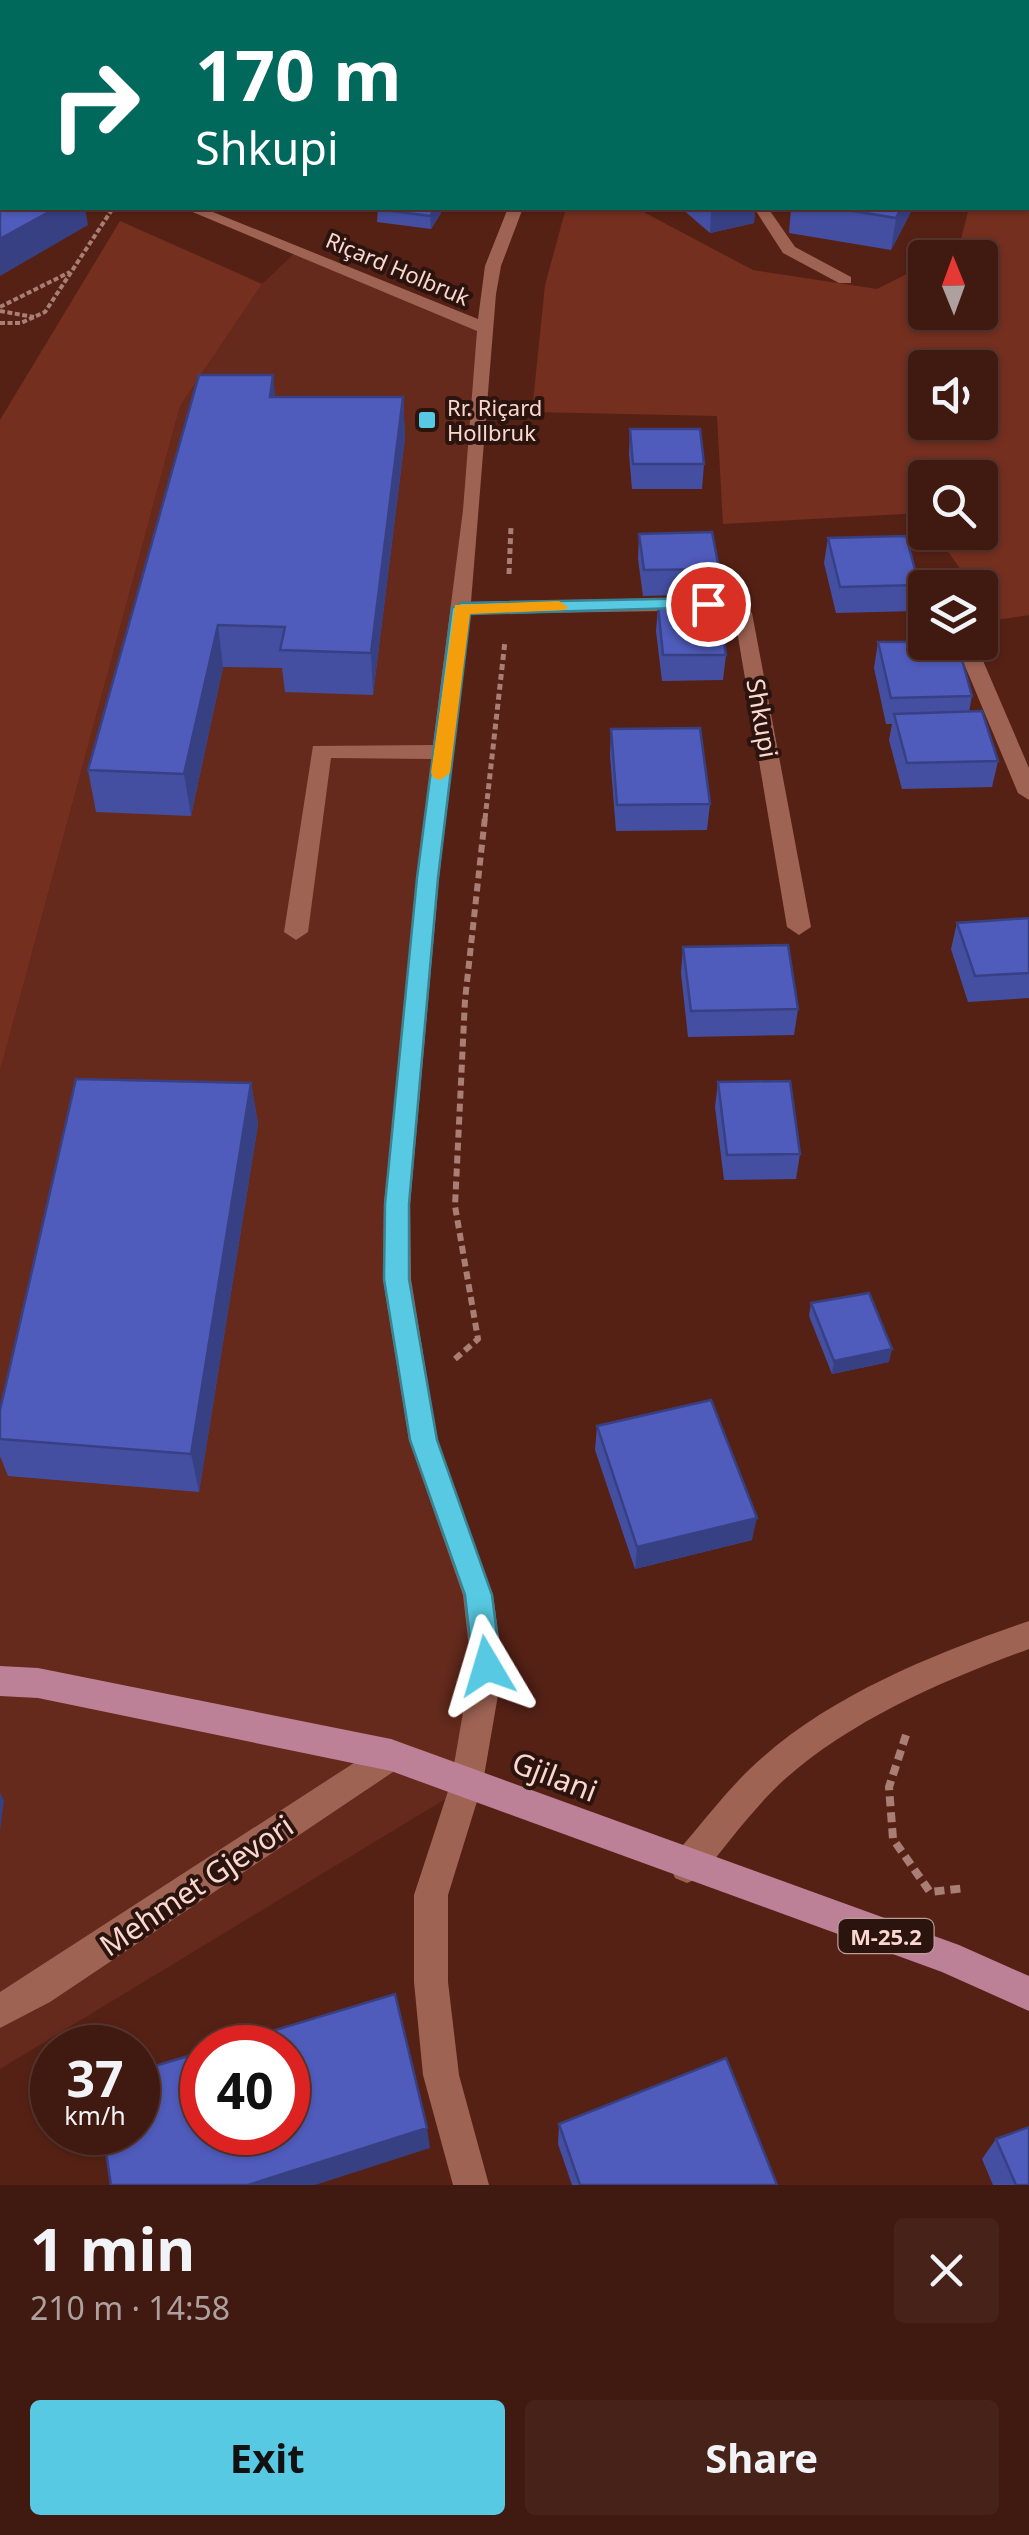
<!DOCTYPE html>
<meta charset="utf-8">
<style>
:root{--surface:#401910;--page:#472219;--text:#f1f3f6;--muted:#aea09f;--line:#593830;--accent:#57c9e2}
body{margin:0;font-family:"Noto Sans",sans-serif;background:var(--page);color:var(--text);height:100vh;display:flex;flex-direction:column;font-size:38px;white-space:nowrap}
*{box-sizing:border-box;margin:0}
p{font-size:32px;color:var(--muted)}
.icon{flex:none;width:55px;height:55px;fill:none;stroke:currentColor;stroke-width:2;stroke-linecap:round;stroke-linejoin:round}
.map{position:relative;height:2185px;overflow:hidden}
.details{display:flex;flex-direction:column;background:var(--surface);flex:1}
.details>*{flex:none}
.top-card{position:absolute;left:0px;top:0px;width:1030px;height:210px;box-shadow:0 2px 8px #0004,0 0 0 2px var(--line);background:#00695c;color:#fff;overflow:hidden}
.needle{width:65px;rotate:359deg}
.fabs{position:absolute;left:908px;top:240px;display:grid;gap:20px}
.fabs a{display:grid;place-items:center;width:90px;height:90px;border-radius:10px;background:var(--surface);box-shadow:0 2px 8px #0004,0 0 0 2px var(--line);font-size:50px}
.speed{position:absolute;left:30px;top:2025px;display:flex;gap:20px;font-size:50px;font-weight:700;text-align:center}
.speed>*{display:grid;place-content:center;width:130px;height:130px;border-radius:50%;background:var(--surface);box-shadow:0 2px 8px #0004,0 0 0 2px var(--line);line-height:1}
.speed small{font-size:25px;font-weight:400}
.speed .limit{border:15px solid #d22;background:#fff;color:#111}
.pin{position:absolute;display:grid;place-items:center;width:85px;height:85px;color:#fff;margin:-42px;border:5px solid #fff;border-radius:50%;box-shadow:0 2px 10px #0007}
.me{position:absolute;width:110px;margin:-55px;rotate:353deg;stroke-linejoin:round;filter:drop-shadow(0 0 8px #0008)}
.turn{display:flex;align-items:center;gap:35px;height:210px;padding:0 30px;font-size:45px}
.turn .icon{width:130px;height:130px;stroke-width:2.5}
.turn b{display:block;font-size:70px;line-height:85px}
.round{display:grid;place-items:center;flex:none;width:105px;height:105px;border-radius:10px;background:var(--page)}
.head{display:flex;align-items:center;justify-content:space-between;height:170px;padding:0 30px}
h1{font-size:60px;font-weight:700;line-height:75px}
.action{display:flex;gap:20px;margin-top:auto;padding:20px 30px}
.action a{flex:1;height:115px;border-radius:10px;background:var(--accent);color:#111;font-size:40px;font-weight:700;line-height:115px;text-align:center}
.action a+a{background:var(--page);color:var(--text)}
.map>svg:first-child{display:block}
</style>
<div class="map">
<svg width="1029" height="2185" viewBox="0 0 1029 2185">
<rect width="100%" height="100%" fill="#562115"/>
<path fill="#652a1c" d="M297 251 485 328 397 1279 487 1666 447 1798 0 2069V1071L180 406 262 284Z"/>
<path fill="#742f1f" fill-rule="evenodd" d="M875 0H1024L1029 3V615L996 620 980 597V588L973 587 935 533 980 532V478H925V518L922 513 723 524 717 416 532 412 545 285 566 208H636L753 270 877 289 925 265V312H980V258L939 257 959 247 969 208H1028V2ZM925 368H980V422H925Z
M120 221 262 284 180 406 0 1071V420Z"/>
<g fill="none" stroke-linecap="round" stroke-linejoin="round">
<path stroke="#a97e74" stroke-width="4" stroke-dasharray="5 2.5" stroke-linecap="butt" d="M0 307 70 272
M0 311 34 317
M0 323H21L45 312 113 208"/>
<path stroke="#a97e74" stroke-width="5" stroke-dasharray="6 4" stroke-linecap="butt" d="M509 574 511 526
M485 819 505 641"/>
<path stroke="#a97e74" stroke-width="6" stroke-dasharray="8 5" stroke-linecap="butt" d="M455 1359 478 1339 455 1206 465 1000 485 817"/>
<path stroke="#a97e74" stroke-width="8" stroke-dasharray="10 6" stroke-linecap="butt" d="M906 1735 889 1787 893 1839 930 1892 966 1888"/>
<path fill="#9f6354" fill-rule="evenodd" d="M563 0H577V2H564Z
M804 0H819L821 2H806Z
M0 127H2V136H0Z
M183 208H203L478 319 485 266 508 208H523L501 266 496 294 471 602 721 597 740 602 752 613 811 927 799 935 787 927 735 619 726 610 470 614 439 878 410 1204 411 1279 437 1440 493 1595 503 1666 483 1782 448 1895V1982L459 2075 489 2185H453L423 2075 414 1982V1895L451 1782 471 1666 463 1595 409 1440 383 1279 384 1204 432 759 331 758 308 932 296 940 284 932 313 746 433 745 463 510 477 331Z
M754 208H768L795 247 851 277V283H839L783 253Z
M955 642H975L1029 768V800L1018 793Z
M1029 1621V1649C944 1680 853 1719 785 1779 753 1808 727 1845 699 1878L687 1883 675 1878 670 1866 675 1854C704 1822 730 1785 763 1757 837 1692 937 1653 1029 1621Z
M391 1739 402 1744 407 1755 402 1766 50 2002 0 2028V1992Z"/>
<path fill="#bc8097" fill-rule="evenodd" d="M0 1666 38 1668 391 1739 959 1945 1029 1976V2011L942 1972 391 1771 38 1698 0 1696Z"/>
</g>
<path fill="#454fa2" d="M270 0H412V2H270Z
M673 0H764V2H673Z
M378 208H444L431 229 377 222Z
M681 208H755L754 223 710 233Z
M791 208H913L891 250 789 233Z
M276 397H403L405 438 373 695 285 692 282 668 223 667 191 816 96 812 88 770Z
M630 429 704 464 702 489H632L629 454Z
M639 534 719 569 716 594 643 596 638 559Z
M828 538 919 585 915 611 836 613 824 563Z
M658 606 726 655 723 680 662 681 656 631Z
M878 642 972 696 969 712 998 761 992 787 902 789 889 740 892 724H886L874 668Z
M611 729 710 804 707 830 616 831 610 755Z
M1029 918V998L968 1002 951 949 957 923Z
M683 947 798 1009 794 1035 688 1037 681 973Z
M718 1082 800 1154 796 1179 724 1180 715 1107Z
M251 1083 258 1124 199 1492 8 1476 0 1456V1410Z
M811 1303 889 1362 832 1374 809 1316Z
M597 1426 752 1540 635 1569 595 1450Z
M559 2124 777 2185H572L558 2144Z
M996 2139 1029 2185H993L982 2159Z"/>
<path fill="#384084" d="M9 0H21L22 2H5Z
M2 4V29L0 31V6Z
M56 208H85L88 225 0 276V239Z
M436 208H444L431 229 430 216Z
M719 208H755L754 223 710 233 711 209Z
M901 208H913L891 250 896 218Z
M273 375 277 416 270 397Z
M403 397 405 438 373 695 371 653Z
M218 625 223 667 191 816 184 774Z
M251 1083 258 1124 199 1492 191 1454Z
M892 1349 889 1362 832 1374 834 1361Z
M757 1518 752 1540 635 1569 637 1547Z
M0 1793 4 1800 0 1832Z
M427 2128 430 2148 315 2185H248Z"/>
<path fill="#505cbc" stroke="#384084" stroke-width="2.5" d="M351 0H408L406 2H348Z
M696 0H764V2H696Z
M0 165 2 166V208H56L0 239Z
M378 208H436L430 216 376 209Z
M835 208H901L896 218Z
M199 375H273L270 397H403L371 653 280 650 285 627 218 625 184 774 88 770Z
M630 429H700L704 464H633Z
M712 532 719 569 644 570 639 534Z
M906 536 919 585 840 587 828 538Z
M718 605 726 655H663L658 606Z
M878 642H957L972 696 891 698Z
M982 711 998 761 907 763 894 714Z
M700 728 710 804 617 805 611 729Z
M1029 918V973L975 976 957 923Z
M788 945 798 1009 691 1011 683 947Z
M76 1079 251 1083 191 1454 0 1439V1410Z
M790 1081 800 1154 727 1155 718 1082Z
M869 1293 892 1349 834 1361 811 1303Z
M711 1400 757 1518 637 1547 597 1426Z
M395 1994 427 2128 248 2185H111L103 2132H138V2071L202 2052V2132H288V2048H216Z
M726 2058 777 2185H580L559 2124Z
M1029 2127V2185H1016L996 2139Z"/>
<path fill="#57c9e2" stroke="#398393" stroke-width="2.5" d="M708 598 717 604 714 607 470 614 438 878 409 1204V1279L437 1440 492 1595 501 1666 497 1675 487 1679 477 1675 473 1666 465 1595 410 1440 384 1279 385 1204 417 878 452 608 461 603Z"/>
<path fill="#f59e0b" d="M559 601 568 607 565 610 470 614 450 773 440 780 434 778 431 773 455 605Z"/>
<rect fill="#57c9e2" stroke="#2c140e" stroke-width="4" x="417" y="410" width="20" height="20" rx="5"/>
<g text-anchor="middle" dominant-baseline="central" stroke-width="8" stroke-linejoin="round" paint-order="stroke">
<g font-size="22" fill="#fad7cf" stroke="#2c140e">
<text transform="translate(398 268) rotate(23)">Riçard Holbruk</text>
</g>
<g font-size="22" fill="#fad7cf" stroke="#2c140e" text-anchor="start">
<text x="447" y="407">Rr. Riçard<tspan x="447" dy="25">Hollbruk</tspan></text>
</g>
<rect fill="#2c140e" stroke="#bc9c95" stroke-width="2.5" x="838.5" y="1919" width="95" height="34" rx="8"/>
<g font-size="22" font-weight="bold" fill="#fad7cf">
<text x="886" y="1936">M-25.2</text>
</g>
<g font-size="25" fill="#fad7cf" stroke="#2c140e">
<text transform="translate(763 718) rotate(80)">Shkupi</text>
</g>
<g font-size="30" fill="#fad7cf" stroke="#2c140e">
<text transform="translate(555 1776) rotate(21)">Gjilani</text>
<text transform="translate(196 1885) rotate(-34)">Mehmet Gjevori</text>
</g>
</g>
</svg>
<div class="fabs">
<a><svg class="needle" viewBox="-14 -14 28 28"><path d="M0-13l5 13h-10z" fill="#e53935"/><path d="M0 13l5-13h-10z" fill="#aea09f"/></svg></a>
<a><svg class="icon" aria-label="sound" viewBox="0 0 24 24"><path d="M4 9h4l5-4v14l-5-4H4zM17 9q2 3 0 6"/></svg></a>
<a><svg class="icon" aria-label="search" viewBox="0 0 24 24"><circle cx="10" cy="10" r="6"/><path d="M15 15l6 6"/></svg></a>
<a><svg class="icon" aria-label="layers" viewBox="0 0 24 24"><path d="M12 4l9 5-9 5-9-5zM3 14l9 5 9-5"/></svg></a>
</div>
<div class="speed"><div>37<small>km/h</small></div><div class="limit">40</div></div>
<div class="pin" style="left:708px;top:604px;background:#d93025"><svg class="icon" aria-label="arrive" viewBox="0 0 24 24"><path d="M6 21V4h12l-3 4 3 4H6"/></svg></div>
<svg class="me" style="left:487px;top:1666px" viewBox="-20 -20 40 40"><path d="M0-17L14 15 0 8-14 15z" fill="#57c9e2" stroke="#fff" stroke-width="4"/></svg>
<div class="top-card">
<div class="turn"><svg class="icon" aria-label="right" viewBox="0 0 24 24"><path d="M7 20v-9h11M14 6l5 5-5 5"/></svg><div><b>170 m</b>Shkupi</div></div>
</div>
</div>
<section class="details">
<div class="head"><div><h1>1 min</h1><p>210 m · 14:58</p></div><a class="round"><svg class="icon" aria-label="close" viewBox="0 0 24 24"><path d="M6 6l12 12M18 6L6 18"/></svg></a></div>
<div class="action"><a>Exit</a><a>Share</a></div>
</section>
